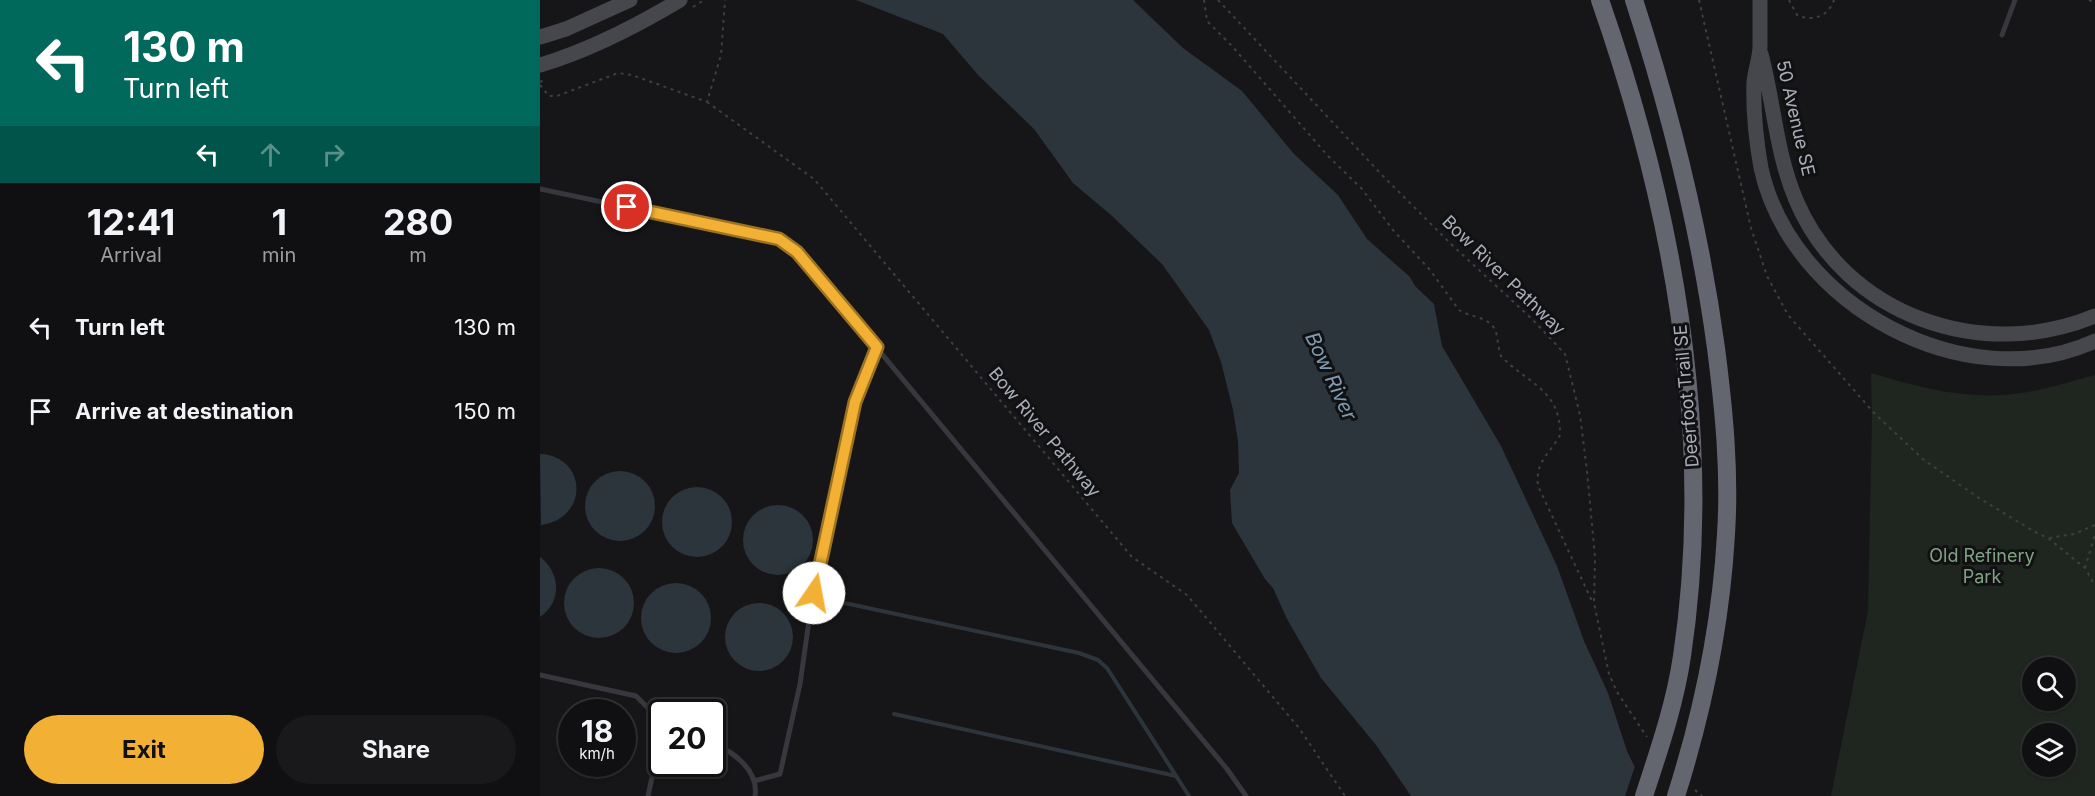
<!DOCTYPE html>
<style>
:root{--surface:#101012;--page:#19191b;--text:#f1f3f6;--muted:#9c9d9f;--line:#303032;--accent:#f2b134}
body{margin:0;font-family:Inter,sans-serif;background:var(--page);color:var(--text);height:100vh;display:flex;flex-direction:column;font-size:22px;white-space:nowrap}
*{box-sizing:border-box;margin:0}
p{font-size:20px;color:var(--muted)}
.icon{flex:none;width:33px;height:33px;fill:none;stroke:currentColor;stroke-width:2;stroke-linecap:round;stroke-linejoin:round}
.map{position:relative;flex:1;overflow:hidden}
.details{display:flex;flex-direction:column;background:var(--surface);width:540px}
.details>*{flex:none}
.guide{background:#00695c;color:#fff;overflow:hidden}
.tools{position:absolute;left:1482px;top:657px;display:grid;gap:12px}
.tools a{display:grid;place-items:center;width:54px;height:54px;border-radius:50%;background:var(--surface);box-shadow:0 2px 4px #0004,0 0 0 2px var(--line);font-size:30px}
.speed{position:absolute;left:18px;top:699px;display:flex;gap:12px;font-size:30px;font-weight:700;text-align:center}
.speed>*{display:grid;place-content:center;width:78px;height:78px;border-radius:50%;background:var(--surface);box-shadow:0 2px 4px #0004,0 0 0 2px var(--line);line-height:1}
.speed small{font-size:15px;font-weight:400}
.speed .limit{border:3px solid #111;border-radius:9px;background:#fff;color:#111}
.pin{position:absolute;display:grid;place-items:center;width:51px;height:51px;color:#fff;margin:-26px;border:3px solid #fff;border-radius:50%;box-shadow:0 2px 6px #0007}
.me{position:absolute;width:66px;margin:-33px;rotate:12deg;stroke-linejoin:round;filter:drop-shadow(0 0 4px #0008)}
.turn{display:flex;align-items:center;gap:21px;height:126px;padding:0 24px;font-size:27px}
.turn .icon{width:78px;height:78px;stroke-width:2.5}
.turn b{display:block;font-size:42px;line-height:51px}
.lanes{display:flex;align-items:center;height:57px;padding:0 24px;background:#0003;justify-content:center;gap:30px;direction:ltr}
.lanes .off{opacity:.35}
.eta{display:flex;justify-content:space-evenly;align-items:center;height:102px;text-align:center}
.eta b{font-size:36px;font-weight:700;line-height:42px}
.button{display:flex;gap:12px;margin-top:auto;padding:12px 24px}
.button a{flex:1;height:69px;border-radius:36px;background:var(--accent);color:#111;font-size:24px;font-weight:700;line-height:69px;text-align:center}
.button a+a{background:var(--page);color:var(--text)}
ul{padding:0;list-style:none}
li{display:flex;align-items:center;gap:18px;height:84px;padding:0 24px}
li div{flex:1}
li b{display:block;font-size:22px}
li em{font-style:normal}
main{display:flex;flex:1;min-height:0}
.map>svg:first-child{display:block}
</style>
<main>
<section class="details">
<div class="guide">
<div class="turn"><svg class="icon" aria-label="left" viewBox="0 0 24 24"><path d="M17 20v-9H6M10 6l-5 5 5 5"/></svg><div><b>130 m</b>Turn left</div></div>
<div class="lanes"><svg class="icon" aria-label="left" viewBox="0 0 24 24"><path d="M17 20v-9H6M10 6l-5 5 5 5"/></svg><svg class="icon off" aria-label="ahead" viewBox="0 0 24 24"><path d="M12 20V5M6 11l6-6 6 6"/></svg><svg class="icon off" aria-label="right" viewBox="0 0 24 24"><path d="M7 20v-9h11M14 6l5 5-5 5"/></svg></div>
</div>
<div class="eta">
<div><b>12:41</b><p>Arrival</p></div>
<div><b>1</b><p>min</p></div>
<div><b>280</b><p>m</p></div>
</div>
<ul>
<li><svg class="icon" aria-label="left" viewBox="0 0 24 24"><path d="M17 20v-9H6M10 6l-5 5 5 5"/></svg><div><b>Turn left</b></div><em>130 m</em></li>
<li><svg class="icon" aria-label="arrive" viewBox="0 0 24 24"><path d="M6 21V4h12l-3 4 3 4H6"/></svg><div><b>Arrive at destination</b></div><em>150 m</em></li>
</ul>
<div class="button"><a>Exit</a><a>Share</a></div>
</section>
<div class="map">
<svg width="1555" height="796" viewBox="0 0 1555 796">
<rect width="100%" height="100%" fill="#161618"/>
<path fill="#1e261f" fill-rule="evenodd" d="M1331 373C1374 386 1418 398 1464 395 1495 393 1525 383 1555 375V796H1291L1328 611 1332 419ZM1492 668H1526V700H1492ZM1492 734H1526V766H1492Z"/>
<path fill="#2c353c" d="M316 0H593L643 48 702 91 754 154 798 195 827 239 870 277 875 286 894 304 902 346 961 446 1017 566 1044 641 1068 693 1087 751 1109 796H871L836 745 781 678 747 619 733 588 725 579 692 523 690 490 699 473 698 441 693 410 681 362 669 330 622 264 571 215 533 183 494 129 439 76 403 34Z
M0 454C47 456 50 518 1 525Z
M45 506a35 35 0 1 1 70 0a35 35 0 1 1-70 0Z
M122 522a35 35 0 1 1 70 0a35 35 0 1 1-70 0Z
M203 540a35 35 0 1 1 70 0a35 35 0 1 1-70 0Z
M0 557C20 572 23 601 0 617Z
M24 603a35 35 0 1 1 70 0a35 35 0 1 1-70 0Z
M101 618a35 35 0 1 1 70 0a35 35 0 1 1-70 0Z
M185 637a34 34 0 1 1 68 0a34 34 0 1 1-68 0Z"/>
<path fill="#161618" d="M1096 763 1111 795 1112 796H1085Z"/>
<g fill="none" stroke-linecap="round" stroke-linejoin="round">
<path stroke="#2c353c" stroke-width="4" d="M281 598 539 653 558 660 567 668 649 796
M354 714 636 776"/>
<path stroke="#3d3f44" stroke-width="2" stroke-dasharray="3 4.5" stroke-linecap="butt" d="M664 0 667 21 692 46 788 156 822 189 853 230 890 270 919 310C931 318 950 316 956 332 958 340 958 348 961 356 986 383 1021 389 1020 435 1010 454 995 461 998 486L1052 601
M678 0 842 175 913 246 992 319 1025 354 1040 415 1047 471 1055 557 1054 603 1069 674 1077 692 1107 737
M1159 0 1211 228 1227 276 1248 315 1335 414 1384 460 1439 498 1495 532 1508 538 1545 568 1555 586
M1249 0 1257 15C1272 22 1288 17 1294 0
M1549 0 1555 3
M153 7 164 0
M0 82 6 79
M0 85 9 96H17L78 73 92 75 167 102 181 55 185 0
M167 102 274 179 592 557 647 595 759 728 805 796
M1509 538 1534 534 1555 525
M1545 568 1555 534
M1155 790 1162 796"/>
<path stroke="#37383d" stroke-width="5" d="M1462 35 1475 0
M0 189 239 239 257 252 687 769 706 796
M0 675 96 696 108 708 122 733
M172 744C194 751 219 771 215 796
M214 781 240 774 260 684 270 614 315 402 337 347
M108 796 114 768 122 752"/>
<path stroke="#45474d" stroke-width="15" d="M1220 0C1220 15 1220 30 1220 46 1220 58 1215 70 1214 82 1213 110 1216 140 1221 168 1251 305 1425 400 1555 341
M0 37 26 29 90 0
M1221 54C1234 103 1236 153 1256 200 1305 316 1442 363 1555 316
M0 65C48 51 98 25 140 0"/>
<path stroke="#63666e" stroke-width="18" d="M1060 0C1133 209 1175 435 1142 656 1135 704 1119 750 1104 796
M1094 0C1131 114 1160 230 1176 348 1184 410 1190 472 1186 534 1181 623 1163 711 1136 796"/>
</g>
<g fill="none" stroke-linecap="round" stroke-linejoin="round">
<defs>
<path id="route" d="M87 207 239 239 257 252 337 347 315 402 274 593"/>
</defs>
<use href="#route" stroke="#9d7322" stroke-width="15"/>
<use href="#route" stroke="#f2b134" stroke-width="10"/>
</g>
<g text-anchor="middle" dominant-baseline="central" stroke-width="6" stroke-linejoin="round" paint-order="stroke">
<g font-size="18" fill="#a8adb8" stroke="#111113">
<text transform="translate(1256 118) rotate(77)">50 Avenue SE</text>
<text transform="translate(964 275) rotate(44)">Bow River Pathway</text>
<text transform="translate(1146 396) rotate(-95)">Deerfoot Trail SE</text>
<text transform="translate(505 432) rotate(50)">Bow River Pathway</text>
</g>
<g font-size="18" fill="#7fa381" stroke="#111113">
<text x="1442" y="555">Old Refinery<tspan x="1442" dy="21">Park</tspan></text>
</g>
<g font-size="20" font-style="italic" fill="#7f9bb3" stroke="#111113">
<text transform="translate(791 376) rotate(65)">Bow River</text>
</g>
</g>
</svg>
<div class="tools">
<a><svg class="icon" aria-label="search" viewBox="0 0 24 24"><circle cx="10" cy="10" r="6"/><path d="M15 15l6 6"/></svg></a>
<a><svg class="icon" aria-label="layers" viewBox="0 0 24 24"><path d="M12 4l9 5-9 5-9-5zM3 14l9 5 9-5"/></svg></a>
</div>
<div class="speed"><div>18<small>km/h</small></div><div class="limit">20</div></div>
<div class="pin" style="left:87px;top:207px;background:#d93025"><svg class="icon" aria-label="arrive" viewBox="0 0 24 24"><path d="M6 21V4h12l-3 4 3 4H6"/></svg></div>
<svg class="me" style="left:274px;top:593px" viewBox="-20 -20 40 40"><circle r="19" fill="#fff"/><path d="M0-13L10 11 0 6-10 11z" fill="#f2b134"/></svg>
</div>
</main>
